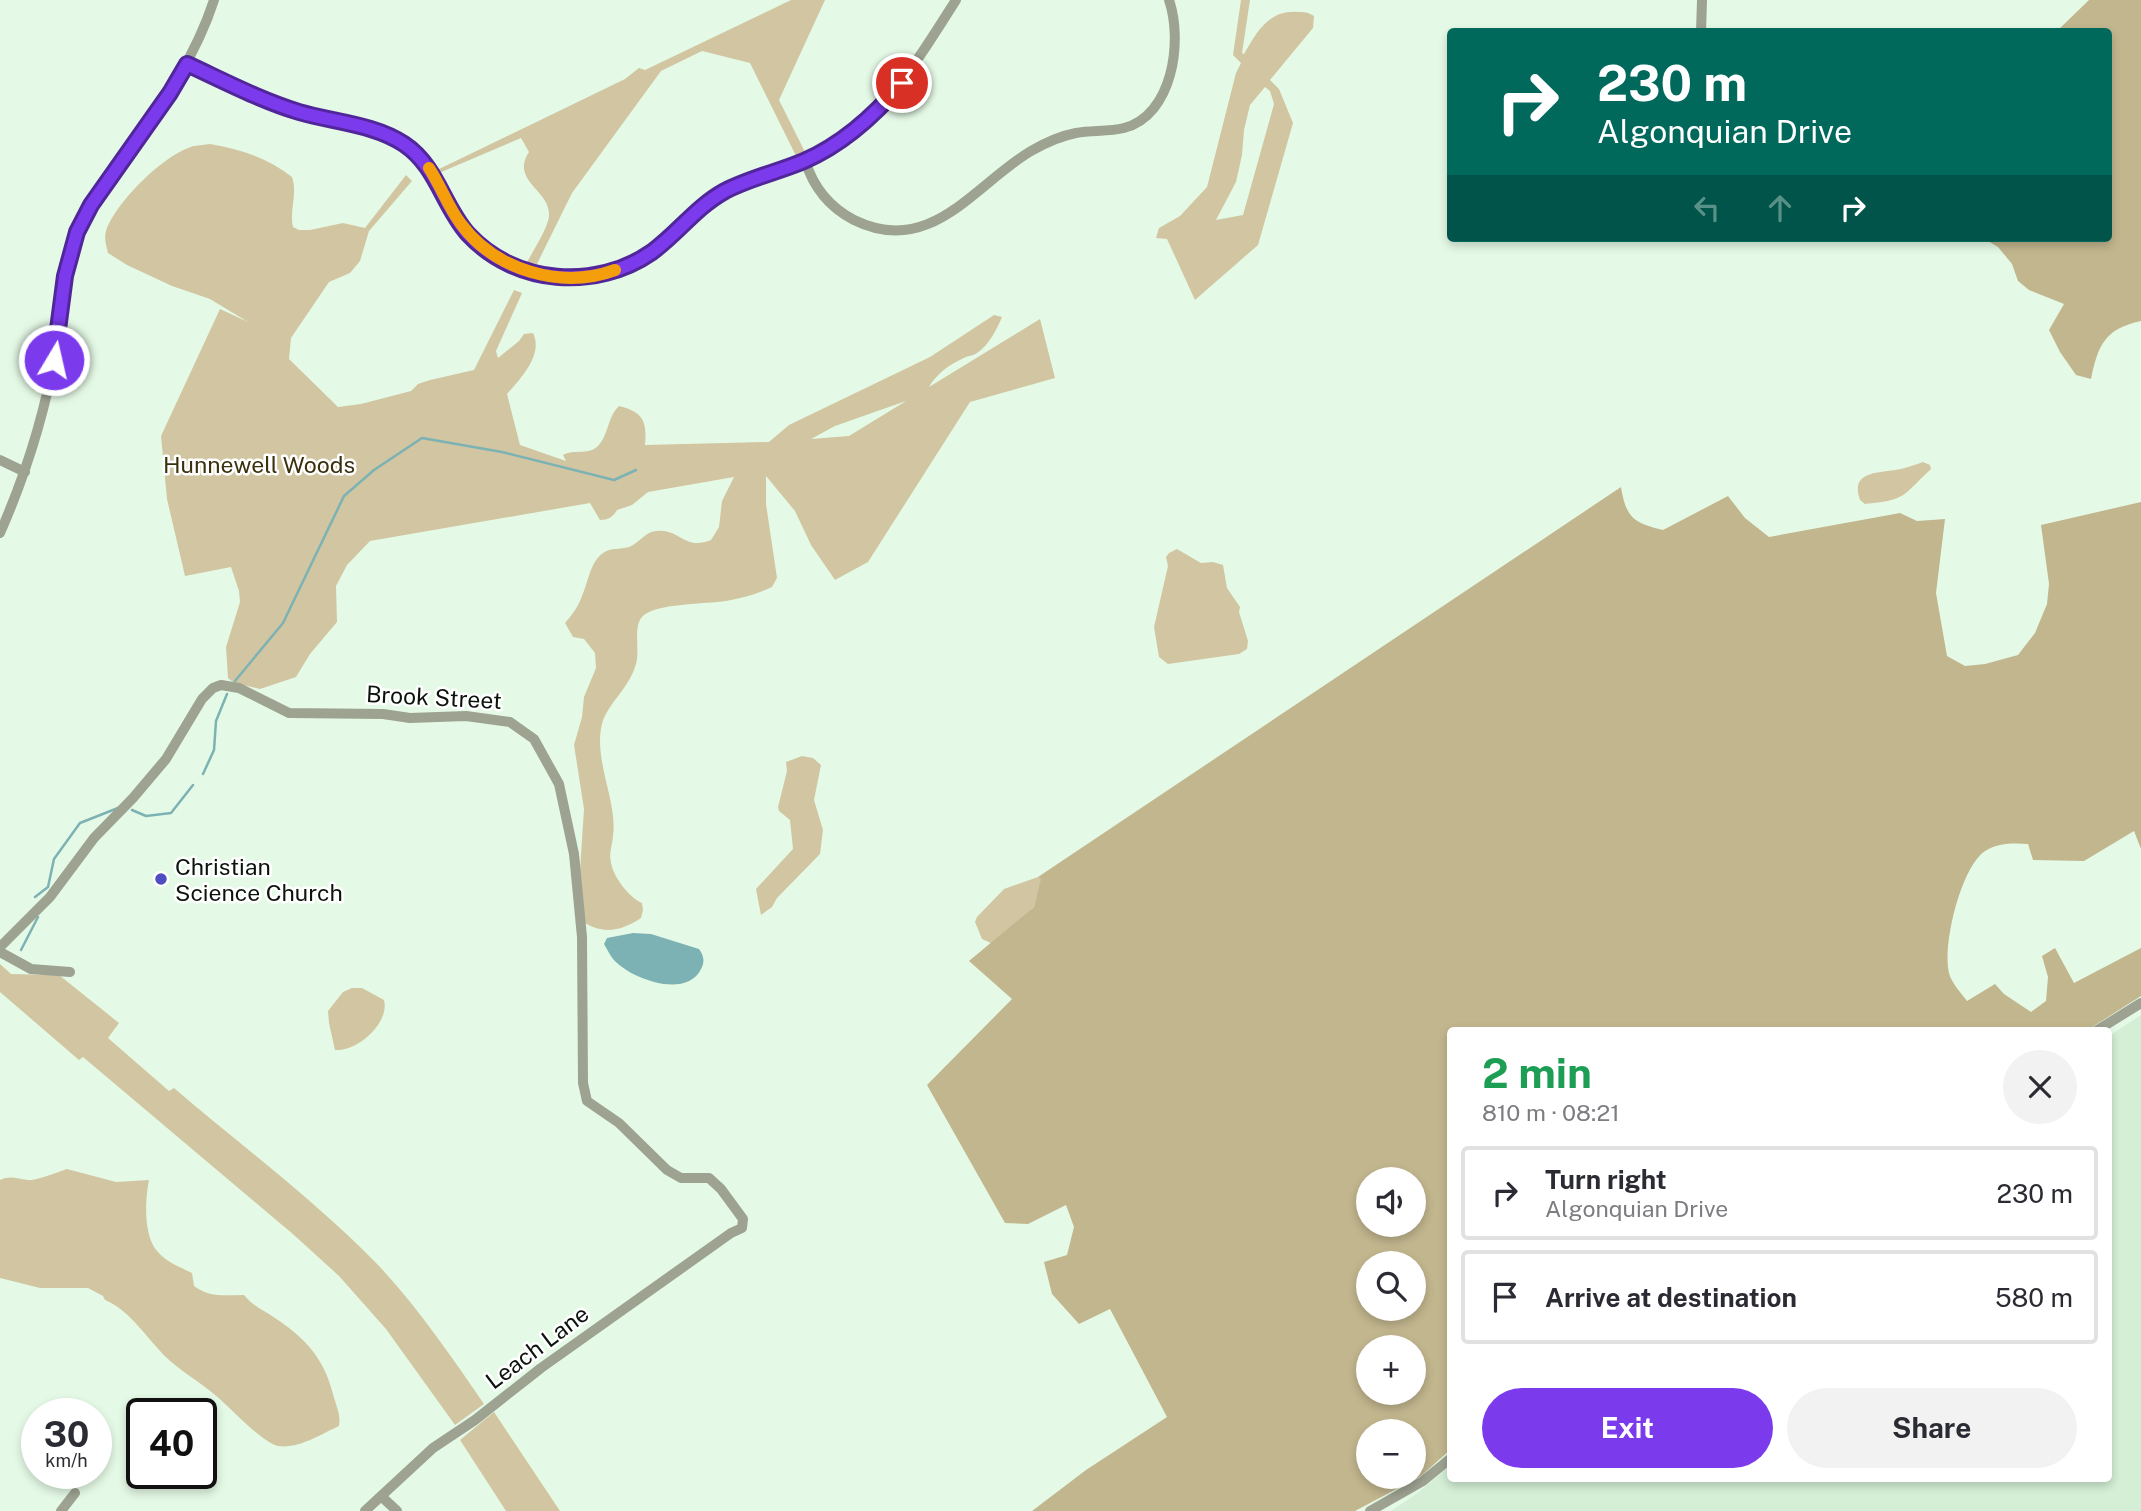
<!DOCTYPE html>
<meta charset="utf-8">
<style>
:root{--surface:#fff;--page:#f2f2f3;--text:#2b2b33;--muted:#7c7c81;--line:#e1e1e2;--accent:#7c3aed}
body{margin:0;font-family:"Public Sans",sans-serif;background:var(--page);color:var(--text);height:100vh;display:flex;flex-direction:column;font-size:26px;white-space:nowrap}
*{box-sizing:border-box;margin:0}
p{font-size:23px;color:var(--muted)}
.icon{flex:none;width:38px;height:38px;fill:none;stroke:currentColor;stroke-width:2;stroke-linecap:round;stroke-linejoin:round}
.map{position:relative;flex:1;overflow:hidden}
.drawer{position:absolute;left:1447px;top:1027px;width:665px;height:455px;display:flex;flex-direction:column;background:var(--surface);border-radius:7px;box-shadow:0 4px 10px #0003}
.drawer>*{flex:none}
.banner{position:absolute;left:1447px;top:28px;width:665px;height:214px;border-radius:7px;box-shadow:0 4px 10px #0003;background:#00695c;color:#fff;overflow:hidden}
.fabs{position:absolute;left:1356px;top:1167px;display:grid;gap:14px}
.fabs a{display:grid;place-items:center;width:70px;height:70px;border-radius:50%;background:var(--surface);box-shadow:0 4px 10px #0003;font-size:35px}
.speed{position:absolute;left:21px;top:1398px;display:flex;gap:14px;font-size:35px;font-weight:700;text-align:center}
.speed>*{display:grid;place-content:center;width:91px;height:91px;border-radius:50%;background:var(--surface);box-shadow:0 4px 10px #0003;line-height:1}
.speed small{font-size:18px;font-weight:400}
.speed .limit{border:4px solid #111;border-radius:10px;background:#fff;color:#111}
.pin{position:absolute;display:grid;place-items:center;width:60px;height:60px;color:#fff;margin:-30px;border:4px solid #fff;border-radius:50%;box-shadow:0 2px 7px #0007}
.me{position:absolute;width:77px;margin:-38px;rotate:9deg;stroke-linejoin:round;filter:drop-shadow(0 0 5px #0008)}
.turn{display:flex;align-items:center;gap:24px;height:147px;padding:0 35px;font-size:32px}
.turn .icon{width:91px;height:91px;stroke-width:2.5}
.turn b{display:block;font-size:49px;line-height:60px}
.lanes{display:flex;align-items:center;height:66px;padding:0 35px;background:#0003;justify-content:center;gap:35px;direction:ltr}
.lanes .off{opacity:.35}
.round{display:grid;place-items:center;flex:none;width:74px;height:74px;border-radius:37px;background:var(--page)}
.headline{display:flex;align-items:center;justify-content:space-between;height:119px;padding:0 35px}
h1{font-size:42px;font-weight:700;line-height:52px;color:#1e9e55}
.action{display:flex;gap:14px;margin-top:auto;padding:14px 35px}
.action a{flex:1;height:80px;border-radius:42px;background:var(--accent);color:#fff;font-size:28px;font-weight:700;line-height:80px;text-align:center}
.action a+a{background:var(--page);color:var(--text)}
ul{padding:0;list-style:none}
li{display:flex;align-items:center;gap:21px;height:94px;margin:0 14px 10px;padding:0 21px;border:4px solid var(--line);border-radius:7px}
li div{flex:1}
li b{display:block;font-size:26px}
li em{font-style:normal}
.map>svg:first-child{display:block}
</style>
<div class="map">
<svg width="2141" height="1511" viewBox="0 0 2141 1511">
<rect width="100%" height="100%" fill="#e5fae6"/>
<path fill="#d4efd5" d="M2141 1015V1511H1391L1419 1492 1451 1465V1479H2109V1036Z"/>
<path fill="#d1c6a1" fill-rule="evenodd" d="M791 0H825L779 100 809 160 800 164 750 63 702 51 661 71 572 193 535 268 525 266C531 254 549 227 549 215 550 190 510 181 529 152L521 138 439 173 437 170 625 79 639 68 645 70Z
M1241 0H1250L1242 53 1244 54C1257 32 1268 10 1298 12 1304 12 1308 12 1314 16L1313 28 1270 80 1279 89 1293 123 1258 245 1195 300 1167 239 1156 238 1159 228 1180 216 1207 187 1236 73 1241 63 1233 55ZM1265 87 1270 91 1274 104 1243 215 1216 220 1236 182 1242 155 1244 130 1250 105Z
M210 144C240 149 268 158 292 177 298 194 289 210 293 227L299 230H310L343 223 365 228 406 175 412 181 369 231 360 261 350 273 329 282 291 338 289 359 338 407 361 404 411 391 418 384 430 380 474 370 514 290 522 293 496 351 498 358 519 341 524 334 533 333C544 355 519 380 507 394L520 445 566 461 563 455C574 449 587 455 597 447 609 436 607 417 619 406 644 412 647 422 645 445L769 442 789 425 930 357 994 315 1002 317C997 329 989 345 977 353 973 356 966 356 962 359 948 365 936 375 929 387L1040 319 1055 378 970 402 868 562 835 580 811 545 795 511 766 476V504L777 578 772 587C757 594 742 598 726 601 707 604 654 603 642 617 633 627 640 650 636 664 629 689 607 704 602 724 593 760 618 802 613 836 612 848 608 853 612 867 616 880 630 898 642 903L643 910 641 918C619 933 598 935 577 917L584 809 574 745 582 717 584 697 596 668 595 653 584 639 573 637 565 623C572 615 578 607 582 596 588 583 590 562 603 553 611 547 620 550 629 547 639 543 645 532 656 531 680 528 684 551 711 540L719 527 722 501 734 477 648 492 632 505 617 510C613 517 608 520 600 520L590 503 370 541 347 565 336 586 337 622 310 654 296 677 260 689 234 683 228 678 226 647 240 602 239 591 231 567 185 576 167 499 161 436 220 309 248 322 210 299 172 286 127 265 108 253C106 245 104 239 106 231 116 202 164 154 194 146 199 145 205 145 210 144ZM906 401 849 436 811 439 835 426Z
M1923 462 1930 465 1931 469C1902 496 1907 500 1865 504L1860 500C1850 472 1876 473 1895 470 1904 469 1914 465 1923 462Z
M1177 549 1201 563 1213 562 1223 565 1227 588 1240 607 1239 612 1248 641 1247 649 1239 654 1168 664 1159 657 1154 627 1168 566 1166 557 1169 553Z
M802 756 813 758 821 765 814 800 823 830 820 854 777 898 772 907 761 915 756 889 793 849 790 820 779 811 778 807 787 771 786 762Z
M1038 877 1042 879 1034 907 993 944 982 939 975 922 977 917 1004 889Z
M0 964 11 974 59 975 119 1023 108 1038 169 1091 174 1088C243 1147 317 1202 380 1267 419 1309 451 1356 484 1404L455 1425 386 1329 339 1276 294 1235 83 1057 79 1060 0 992Z
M352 988H362L384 1000C390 1023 357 1052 335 1050L329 1023 328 1011 343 992Z
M67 1169 116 1182 149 1180C145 1200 143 1236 158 1252 166 1262 180 1267 192 1273L194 1286C210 1298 225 1295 244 1295 253 1306 263 1310 275 1318 305 1338 324 1358 333 1394 336 1406 341 1414 339 1426 321 1434 299 1449 278 1446 261 1442 230 1407 215 1395 200 1382 182 1372 168 1359 147 1339 131 1311 105 1300L103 1296 88 1288H40L0 1278V1180C11 1175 17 1179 28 1180 36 1181 58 1172 67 1169Z
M494 1412 560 1511H506L460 1440Z"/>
<path fill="#c2b68e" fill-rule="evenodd" d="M2089 0H2141V321C2104 329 2098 346 2091 379L2076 375 2060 352 2049 330 2064 304 2029 290 2018 281 2012 264 1998 247 1983 238H2109V32L2057 31Z
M1621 487C1626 518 1634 523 1663 530L1728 496 1745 518 1769 537 1900 513 1917 521 1945 519 1936 593 1947 656 1965 666 1985 664 2018 655 2035 633 2047 604 2049 584 2041 525 2141 502V849L2134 831 2084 861 2033 860 2028 844C2013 843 1998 843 1985 851 1961 867 1942 945 1949 973 1951 982 1961 993 1967 1001L1995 984 2004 994 2031 1012 2046 1001 2048 977 2042 956 2055 948 2074 983 2141 948V996L2086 1031H1451V1449L1421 1476 1355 1511H1032L1086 1470 1167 1417 1110 1309 1079 1324 1052 1294 1044 1262 1067 1255 1074 1227 1066 1205 1028 1224 1005 1223 927 1085 1012 999 969 961 1034 907 1041 879 1038 877ZM1368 1180H1414V1225H1368ZM1368 1264H1414V1309H1368ZM1368 1348H1414V1393H1368ZM1368 1432H1414V1477H1368Z"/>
<path fill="#7db2b4" d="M633 933 651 934 699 949C704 956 705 962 701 969 686 1000 629 978 613 959 610 955 607 949 604 944L607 938Z"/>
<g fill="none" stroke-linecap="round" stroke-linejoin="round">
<path stroke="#7db2b4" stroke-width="2.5" d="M235 681 283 623 344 496 374 470 422 438 502 452 614 480 636 470
M203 774 214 750 216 721 227 694
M132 810 146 816 171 813 193 785
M35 897 48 887 54 859 80 823 118 808
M21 950 38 917"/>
<path stroke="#9da291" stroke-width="10" d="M1701 32 1702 0
M187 64C223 82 260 100 299 112 333 122 373 124 404 144 436 166 443 205 468 233 515 285 600 292 655 249 681 229 698 206 728 189 753 176 782 172 807 159 882 122 913 67 956 0
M805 160C813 187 829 207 854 220 931 258 975 184 1031 151 1045 143 1060 136 1076 133 1091 130 1108 132 1124 128 1173 115 1183 41 1169 0
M0 460 25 472
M0 533C26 474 45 413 56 349 63 311 62 271 76 234 87 206 107 182 125 157 160 107 195 59 214 0
M0 947 50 897 94 838 133 798 166 759 202 699 213 688 221 685 239 688 289 713 383 714 410 718 466 716 510 722 534 739 559 784 574 854 582 937 583 1083 587 1101 619 1123 667 1170 681 1178H709L721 1189 743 1219 742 1228 731 1233 541 1368 475 1420 433 1448 365 1511
M0 952 31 969 70 972
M2096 1031 2141 1003
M381 1496 397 1511
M61 1511 75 1493
M1370 1511 1423 1481 1451 1458"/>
</g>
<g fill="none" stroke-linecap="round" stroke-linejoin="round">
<defs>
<path id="route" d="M54 360 65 276 77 232 91 205 170 93 187 64C224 81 260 100 299 112 333 122 374 124 404 144 437 166 443 206 468 234 515 285 596 291 652 252 678 233 696 207 725 191 750 178 778 172 804 161 843 144 875 115 902 83"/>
</defs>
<use href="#route" stroke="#51269a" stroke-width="18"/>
<use href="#route" stroke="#7c3aed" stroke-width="12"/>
<path stroke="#f59e0b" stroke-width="12" d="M429 168C441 186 448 207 461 224 495 270 561 290 615 270"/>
</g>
<circle fill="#504cc2" stroke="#fff" stroke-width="2.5" cx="161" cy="879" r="7"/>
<g text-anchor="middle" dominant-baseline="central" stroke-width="5" stroke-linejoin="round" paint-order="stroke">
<g font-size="23" fill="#3a300e" stroke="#fff">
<text x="259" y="464">Hunnewell Woods</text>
</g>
<g font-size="23" fill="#0c130d" stroke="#fff">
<text transform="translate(434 697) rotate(3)">Brook Street</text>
<text transform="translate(537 1347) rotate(-37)">Leach Lane</text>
</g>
<g font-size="23" fill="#0c130d" stroke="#fff" text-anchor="start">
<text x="175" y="866">Christian<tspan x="175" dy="26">Science Church</tspan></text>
</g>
</g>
</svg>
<div class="fabs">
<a><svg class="icon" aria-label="sound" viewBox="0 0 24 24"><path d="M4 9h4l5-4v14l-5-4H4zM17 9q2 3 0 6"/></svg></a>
<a><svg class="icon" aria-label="search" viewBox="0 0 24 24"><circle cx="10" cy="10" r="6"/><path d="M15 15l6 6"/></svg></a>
<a>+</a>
<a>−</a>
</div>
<div class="speed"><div>30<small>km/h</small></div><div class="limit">40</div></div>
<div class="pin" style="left:902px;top:83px;background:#d93025"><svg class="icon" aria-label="arrive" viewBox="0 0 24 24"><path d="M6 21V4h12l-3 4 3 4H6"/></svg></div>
<svg class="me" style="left:54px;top:360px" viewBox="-20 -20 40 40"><circle r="17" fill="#7c3aed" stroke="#fff" stroke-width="3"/><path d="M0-11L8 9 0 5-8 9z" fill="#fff"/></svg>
<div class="banner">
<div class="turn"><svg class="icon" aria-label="right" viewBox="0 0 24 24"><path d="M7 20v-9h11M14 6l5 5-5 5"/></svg><div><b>230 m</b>Algonquian Drive</div></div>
<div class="lanes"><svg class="icon off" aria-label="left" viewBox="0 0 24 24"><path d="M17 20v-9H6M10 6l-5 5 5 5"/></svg><svg class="icon off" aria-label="ahead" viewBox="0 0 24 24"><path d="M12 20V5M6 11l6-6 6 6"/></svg><svg class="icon" aria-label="right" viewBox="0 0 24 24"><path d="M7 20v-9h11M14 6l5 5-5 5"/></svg></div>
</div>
<section class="drawer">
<div class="headline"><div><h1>2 min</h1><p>810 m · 08:21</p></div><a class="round"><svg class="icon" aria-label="close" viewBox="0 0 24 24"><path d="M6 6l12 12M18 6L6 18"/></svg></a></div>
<ul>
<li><svg class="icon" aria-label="right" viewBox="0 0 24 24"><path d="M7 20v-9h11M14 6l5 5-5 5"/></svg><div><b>Turn right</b><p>Algonquian Drive</p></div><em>230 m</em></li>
<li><svg class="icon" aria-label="arrive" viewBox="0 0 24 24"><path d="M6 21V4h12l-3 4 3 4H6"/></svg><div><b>Arrive at destination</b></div><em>580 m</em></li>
</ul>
<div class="action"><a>Exit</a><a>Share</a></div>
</section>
</div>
